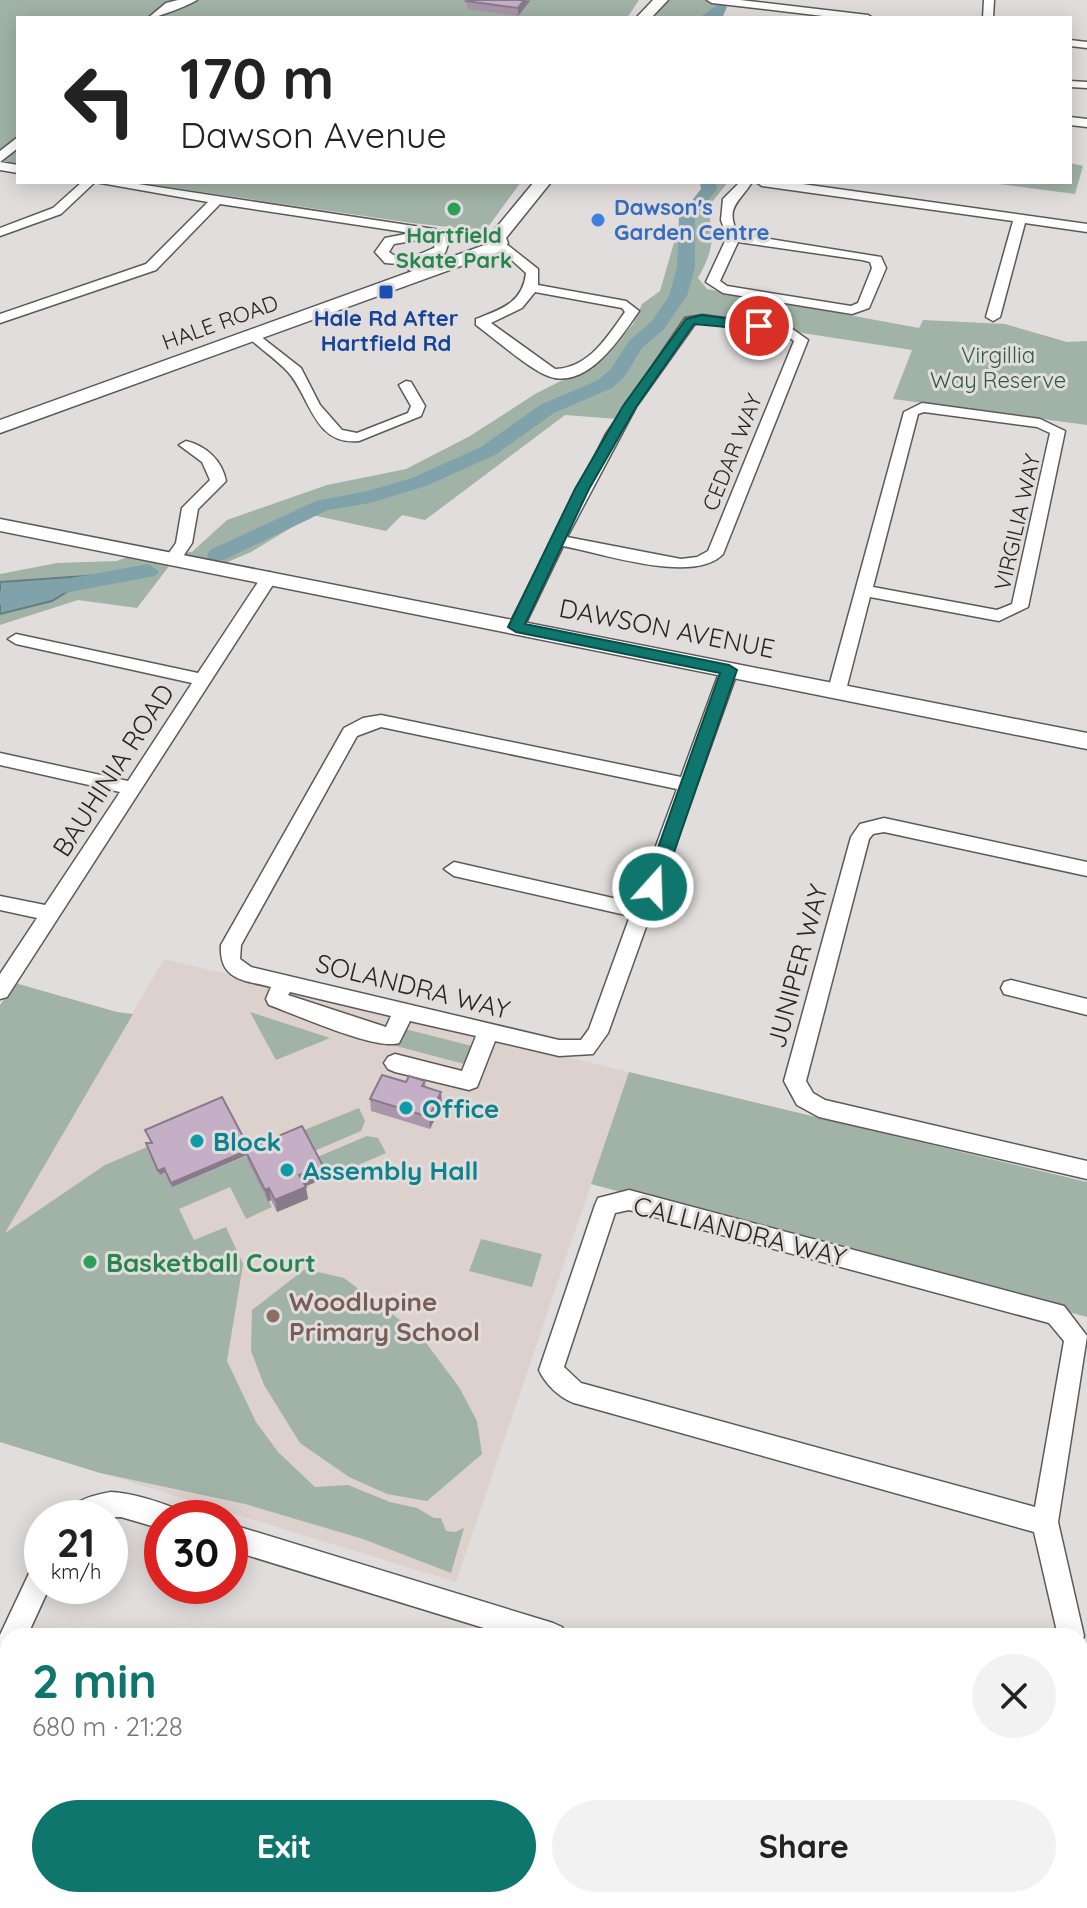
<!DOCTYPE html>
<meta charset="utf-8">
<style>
:root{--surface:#fff;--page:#f2f2f2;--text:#222;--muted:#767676;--accent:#0f766e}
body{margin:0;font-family:Quicksand,sans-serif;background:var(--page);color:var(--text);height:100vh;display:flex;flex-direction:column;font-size:30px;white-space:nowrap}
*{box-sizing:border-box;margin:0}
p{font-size:26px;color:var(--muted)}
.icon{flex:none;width:44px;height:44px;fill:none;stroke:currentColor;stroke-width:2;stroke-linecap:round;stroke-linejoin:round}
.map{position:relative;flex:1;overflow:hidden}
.side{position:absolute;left:0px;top:1628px;width:1088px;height:280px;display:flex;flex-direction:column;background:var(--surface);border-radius:24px 24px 0 0;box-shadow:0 4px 20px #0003}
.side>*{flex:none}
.banner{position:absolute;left:16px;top:16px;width:1056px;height:168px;border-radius:0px;box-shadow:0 4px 20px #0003;background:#fff;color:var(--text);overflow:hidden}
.speed{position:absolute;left:24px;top:1500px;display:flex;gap:16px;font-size:40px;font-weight:700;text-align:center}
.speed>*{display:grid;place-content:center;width:104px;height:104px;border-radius:50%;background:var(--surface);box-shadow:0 4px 20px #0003;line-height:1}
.speed small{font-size:20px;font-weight:400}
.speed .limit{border:12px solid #d22;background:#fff;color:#111}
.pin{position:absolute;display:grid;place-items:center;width:68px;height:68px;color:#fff;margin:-34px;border:4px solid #fff;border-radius:50%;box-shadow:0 2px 8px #0007}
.me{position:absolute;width:88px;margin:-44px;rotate:20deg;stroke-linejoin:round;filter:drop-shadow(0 0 6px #0008)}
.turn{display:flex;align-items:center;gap:28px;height:168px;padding:0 32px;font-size:36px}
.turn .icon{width:104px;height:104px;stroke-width:2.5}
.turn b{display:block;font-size:56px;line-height:68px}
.round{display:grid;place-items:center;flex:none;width:84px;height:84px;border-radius:42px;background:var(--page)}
.overview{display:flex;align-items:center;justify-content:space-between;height:136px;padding:0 32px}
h1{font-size:48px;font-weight:700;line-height:60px;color:var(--accent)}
.primary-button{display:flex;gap:16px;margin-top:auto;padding:16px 32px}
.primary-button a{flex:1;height:92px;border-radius:48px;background:var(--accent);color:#fff;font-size:32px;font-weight:700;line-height:92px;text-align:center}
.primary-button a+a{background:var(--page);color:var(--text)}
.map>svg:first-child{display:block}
</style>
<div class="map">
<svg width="1087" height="1908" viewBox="0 0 1087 1908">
<rect width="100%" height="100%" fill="#e1dddc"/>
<path fill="#dcd1cc" d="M164 959 629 1072 456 1582 0 1442V1240Z"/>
<path fill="#a1b3a7" d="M0 0H639L627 18H18V165L0 162Z
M661 0H744V4L724 2 713 18H643Z
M1070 163 1083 166 1075 194 984 182H1070Z
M134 182H521L485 231 412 223Z
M712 182H728L708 207C714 239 714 249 698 278L707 289 919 328 923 320 1005 324 1067 342 1087 341V425L893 399 912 350 692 316 617 419 565 415 425 520 402 515 386 531 312 515 251 552 216 567 173 561 137 608 78 600 0 625V574L57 563 117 561 135 554 192 552 227 520 327 485 406 469 470 436 535 394 600 361 633 324 642 304 660 291 682 215Z
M15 983 117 1012 133 1014 5 1233 105 1165 147 1147 159 1174 165 1172 172 1187 251 1154 248 1162 272 1207 246 1219 230 1187 179 1209 194 1240 226 1227 243 1264 227 1361 256 1422 278 1452 315 1487 348 1485 390 1502 417 1508 434 1518H441L446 1531 455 1532 464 1528 451 1573 363 1539 245 1504 100 1473 0 1442V1005Z
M250 1012 330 1038 276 1060Z
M405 1029 476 1047 468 1065 396 1046Z
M629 1072 1087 1182V1317L591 1184Z
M359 1108 365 1121 361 1131 312 1152 302 1131Z
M367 1136 378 1138 386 1153 326 1179 315 1158Z
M481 1239 542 1254 532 1287 469 1271Z
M305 1269 344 1278 420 1335 459 1387 477 1421 482 1454 427 1501 387 1494 349 1477 300 1443 264 1385 251 1351 252 1310Z"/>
<path fill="#80a2ab" stroke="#657d83" stroke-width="2" d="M99 575 101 582 70 590 52 601 0 614V582Z"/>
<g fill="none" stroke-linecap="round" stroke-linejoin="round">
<path fill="#80a2ab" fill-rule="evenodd" d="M720 3 727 7 723 16 699 18Z
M700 182H716L717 189 695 217V267L687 296 664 329 642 348 625 376 612 388 554 413 495 455 426 486 370 503 328 510 224 560H210L207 555 210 550 316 501 367 491 412 478 481 447 540 405 598 380 611 369 629 341 652 321 669 296 677 267 679 217 701 189Z
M148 564 159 571 155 576 0 605V591Z"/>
<defs>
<path id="minor" d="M178 0H197C189 5 157 18 148 18L166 3Z
M707 0H740L868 15 873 18H840L712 3Z
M984 0H994L993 18H983Z
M1070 40 1087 42V48L1070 46Z
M1070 81 1087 82V88L1070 87Z
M1070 117 1087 119V127L1070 125Z
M18 137V148L0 162V151Z
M0 162 18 165V173L0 170Z
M82 182H125L447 231 480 233 486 237 480 241 450 239 445 253 419 264 425 271 418 275 399 264 385 263 375 252 385 238 411 233 220 204 156 270 0 323V314L146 264 208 202 95 182 61 214 0 236V228L53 208ZM418 234 437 237 434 248C419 254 403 264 389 252L394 244 418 240Z
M740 182H752C740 202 724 207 738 234L881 257 886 268 869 308 852 314 723 293 706 282 727 237 721 220 723 199ZM738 242 862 260 870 262 872 268 858 303 851 306 727 286 720 281Z
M756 182H788L1087 224V232L1025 223 1000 317 993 321 986 317 1013 221 762 186Z
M500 239 538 269V285L626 301 639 311C621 337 587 391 548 376 529 369 494 338 476 325V319C501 309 523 303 526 273L493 243ZM535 292 622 308 625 312C607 337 589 368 555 369L491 323 522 308Z
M702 315 788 326 808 340 723 554C694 585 601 553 563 546L524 627 516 632 510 631 508 627 606 434 685 318ZM702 323 784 334 794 341 708 551 697 557 681 559 567 537 636 407 695 324Z
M255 332 301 368 320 405 342 430 357 433 408 413 411 406 399 385 406 381 411 382 425 406 421 416 359 441C314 446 310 396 288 372 277 360 262 350 250 339V333Z
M922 403 1040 419 1065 431 1028 607 999 621 870 597 846 690 843 694H831L828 690 904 412ZM924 412 1037 427 1050 433 1012 604 997 610 873 587 918 414Z
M186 441C206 446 222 460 226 481L198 509 192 543 180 561 174 562 166 557 176 543 182 508 210 480 202 462 179 445Z
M270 572 278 577 7 997 0 999V974L37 918 0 910V896L45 905 120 792 0 765V753L128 781 192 683 16 644 8 639 16 634 198 673 264 573Z
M729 664 738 670 608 1033 593 1054 559 1056 495 1041 477 1087 469 1090 395 1072 388 1069 384 1063 388 1057 395 1054 462 1071 476 1036 410 1021 399 1043C376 1051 295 1014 269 1005L266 999 271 987C243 980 219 980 221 945L344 728 363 718 381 715 681 777 720 670ZM381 727 677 789 635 903 454 862 444 869 454 876 630 916 589 1029 581 1040H559L251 967 240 959 241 945 357 736ZM290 992 391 1016 386 1027 288 995Z
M884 818 1087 862V876L884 832 873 834 869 839 806 1081 813 1093 825 1100 1087 1161V1179L819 1117 797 1105 784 1081 851 837 860 824Z
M1011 980 1087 999V1015L1004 994 1001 988 1004 982Z
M629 1190 1064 1306 1087 1336 1058 1522 1084 1636 1080 1645V1636H1058L1034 1532 574 1403C560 1398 545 1384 539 1370L595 1205 598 1198ZM629 1210 1049 1323 1064 1341 1035 1507 581 1383 564 1367 615 1213Z
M111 1492C133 1493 156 1501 177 1509L181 1518H162V1529L121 1517 63 1518C70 1501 93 1495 111 1492Z
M230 1524 553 1623 562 1627 566 1636H510L230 1550Z
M42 1561V1586H50L27 1636H8V1673L0 1676V1635L33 1565Z
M1080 1659 1087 1662V1717L1080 1714Z
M0 1749 8 1751V1779L0 1777Z
M1087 1769V1797L1080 1798V1770Z
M831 1900H864L860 1908H827Z"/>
<path id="major" d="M653 0H668L651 18H636Z
M534 182H551L506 238 508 243 502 251 0 433V420L490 243 491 234Z
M0 519 1087 733V749L0 531Z"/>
</defs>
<use href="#minor" stroke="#5c5a58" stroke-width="3"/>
<use href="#major" stroke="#5c5a58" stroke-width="3"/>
<use href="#minor" fill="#fff" fill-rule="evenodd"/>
<use href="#major" fill="#fff" fill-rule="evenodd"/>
</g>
<path fill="#a996aa" d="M467 0H530V1L518 16 467 9Z
M425 1081 426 1087 442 1104 430 1129 371 1111 370 1099 406 1082Z
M145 1130 249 1148 323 1166 325 1178 305 1186 308 1199 277 1212 271 1200 268 1202 248 1162 247 1155 172 1187 165 1172 160 1175 147 1147 151 1143Z"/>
<path fill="#897a8b" d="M524 0 530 1 518 16V8Z
M441 1092 442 1104 430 1129 429 1117Z
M246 1151 247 1155 172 1187 171 1183Z
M323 1166 325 1178 302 1188 299 1175Z
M164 1168 165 1172 160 1175 158 1171Z
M306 1187 308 1199 277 1212 275 1200Z
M269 1188 271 1200 268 1202 265 1190Z"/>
<path fill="#c4afc6" stroke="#897a8b" stroke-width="2" d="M467 0H524L518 8 466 1Z
M382 1075 406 1082 409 1076 425 1081 422 1086 441 1092 429 1117 370 1099Z
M222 1097 249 1148 245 1150 246 1151 171 1183 164 1168 158 1171 146 1143H152L145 1130Z
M302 1126 323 1166 299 1175 306 1187 275 1200 269 1188 265 1190 245 1150Z"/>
<path fill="#0f766e" stroke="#0a4d48" stroke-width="2" d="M702 315 759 323 766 326 759 330 694 324 636 407 589 489 525 624 729 665 737 670 662 887 653 893 644 887 720 673 516 632 508 627 575 489 623 406 686 319Z"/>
<g fill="#2e9e5b" stroke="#e1dddc" stroke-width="3">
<circle cx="454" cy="209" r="8"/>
<circle cx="90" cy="1262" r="8"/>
</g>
<circle fill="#3f7fe0" stroke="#e1dddc" stroke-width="3" cx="598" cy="220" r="8"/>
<rect fill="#1a4fb4" stroke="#e1dddc" stroke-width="3" x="378" y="284" width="16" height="16" rx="4"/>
<g fill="#0f9aa8" stroke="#e1dddc" stroke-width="3">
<circle cx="406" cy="1108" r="8"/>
<circle cx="197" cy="1141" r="8"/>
<circle cx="287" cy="1170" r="8"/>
</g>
<circle fill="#8d6e63" stroke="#e1dddc" stroke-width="3" cx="273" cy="1316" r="8"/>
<g text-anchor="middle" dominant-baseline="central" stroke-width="6" stroke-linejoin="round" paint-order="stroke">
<g font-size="22" font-weight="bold" fill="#366cbe" stroke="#e1dddc" text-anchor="start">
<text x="614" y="207">Dawson's<tspan x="614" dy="25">Garden Centre</tspan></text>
</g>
<g font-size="22" font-weight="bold" fill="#27864d" stroke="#e1dddc">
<text x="454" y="235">Hartfield<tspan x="454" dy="25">Skate Park</tspan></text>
</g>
<g font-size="22" font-weight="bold" fill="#164399" stroke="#e1dddc">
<text x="386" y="318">Hale Rd After<tspan x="386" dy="25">Hartfield Rd</tspan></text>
</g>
<g font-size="22" fill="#272625" stroke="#e1dddc">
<text transform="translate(220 322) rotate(-20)">HALE ROAD</text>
<text transform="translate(732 452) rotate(-68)">CEDAR WAY</text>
<text transform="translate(1017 522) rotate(-77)">VIRGILIA WAY</text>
</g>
<g font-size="22" fill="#2d5c40" stroke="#e1dddc">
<text x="998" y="355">Virgillia<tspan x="998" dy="25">Way Reserve</tspan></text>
</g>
<g font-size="26" fill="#272625" stroke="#e1dddc">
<text transform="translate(667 628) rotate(11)">DAWSON AVENUE</text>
<text transform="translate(113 770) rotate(-57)">BAUHINIA ROAD</text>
<text transform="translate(797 966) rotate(-75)">JUNIPER WAY</text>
<text transform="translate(413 986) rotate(14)">SOLANDRA WAY</text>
<text transform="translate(740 1231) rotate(14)">CALLIANDRA WAY</text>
</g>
<g font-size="26" font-weight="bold" fill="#0d838f" stroke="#e1dddc" text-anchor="start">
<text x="422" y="1108">Office</text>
<text x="213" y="1141">Block</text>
<text x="303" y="1170">Assembly Hall</text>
</g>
<g font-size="26" font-weight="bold" fill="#27864d" stroke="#e1dddc" text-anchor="start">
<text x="106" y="1262">Basketball Court</text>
</g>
<g font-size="26" font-weight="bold" fill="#785e54" stroke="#e1dddc" text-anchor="start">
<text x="289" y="1301">Woodlupine<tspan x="289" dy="30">Primary School</tspan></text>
</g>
</g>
</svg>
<div class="speed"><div>21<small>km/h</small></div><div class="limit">30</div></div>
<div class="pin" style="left:759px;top:326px;background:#d93025"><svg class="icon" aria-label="arrive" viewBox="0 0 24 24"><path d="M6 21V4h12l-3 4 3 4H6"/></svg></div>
<svg class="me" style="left:653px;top:887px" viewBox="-20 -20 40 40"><circle r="17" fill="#0f766e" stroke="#fff" stroke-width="3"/><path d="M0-11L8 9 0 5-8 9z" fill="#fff"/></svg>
<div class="banner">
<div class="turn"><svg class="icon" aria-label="left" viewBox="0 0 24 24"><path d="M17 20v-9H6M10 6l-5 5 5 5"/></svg><div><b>170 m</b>Dawson Avenue</div></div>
</div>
<section class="side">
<div class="overview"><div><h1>2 min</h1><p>680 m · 21:28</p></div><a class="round"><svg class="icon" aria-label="close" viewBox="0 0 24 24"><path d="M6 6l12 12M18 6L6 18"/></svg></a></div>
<div class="primary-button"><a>Exit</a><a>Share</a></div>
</section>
</div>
